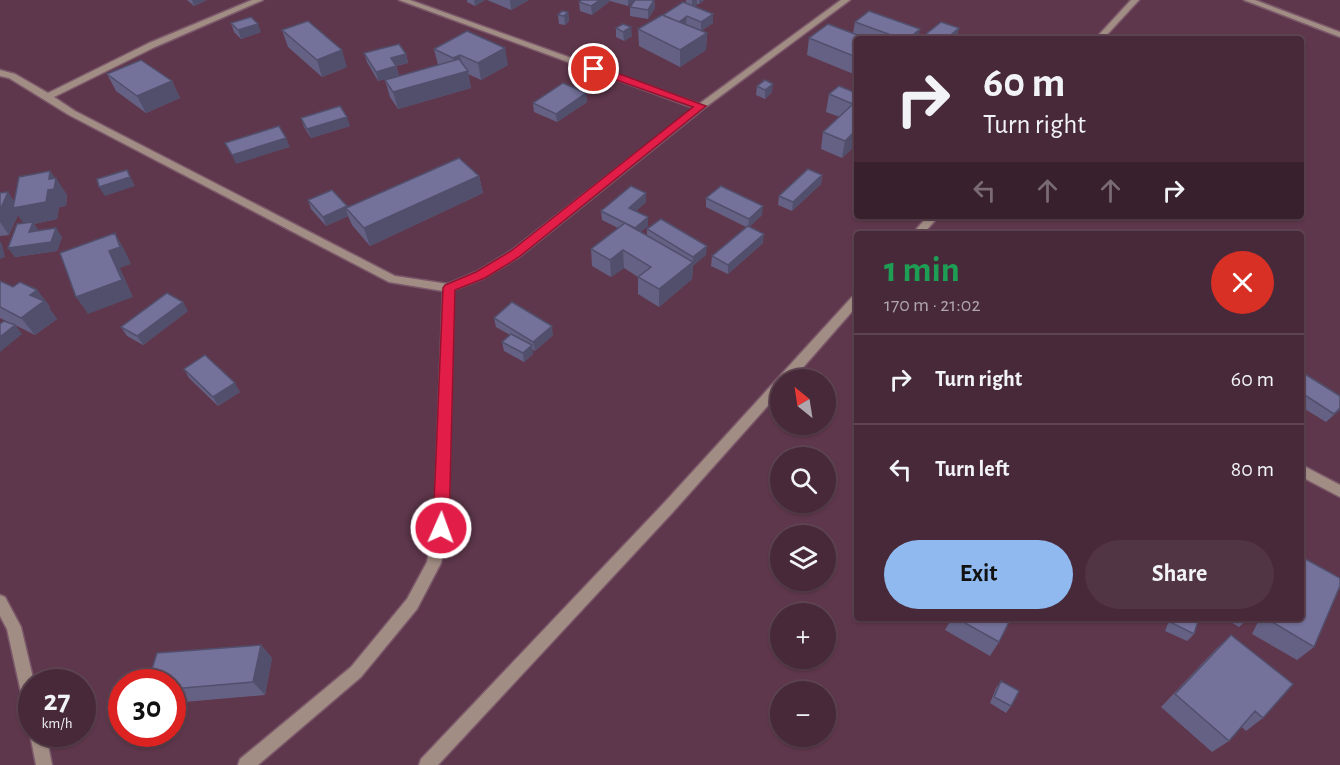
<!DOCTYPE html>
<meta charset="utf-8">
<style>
:root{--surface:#472939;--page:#513544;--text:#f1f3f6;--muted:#b0a6ae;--line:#5f4553;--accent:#90b9f0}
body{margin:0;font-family:"Alegreya Sans",sans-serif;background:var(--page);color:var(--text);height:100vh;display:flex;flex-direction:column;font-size:22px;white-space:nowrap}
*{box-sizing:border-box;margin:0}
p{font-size:20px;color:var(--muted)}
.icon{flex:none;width:33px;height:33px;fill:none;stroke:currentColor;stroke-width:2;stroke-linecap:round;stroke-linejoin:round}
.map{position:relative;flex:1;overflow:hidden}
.details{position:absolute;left:854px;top:231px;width:450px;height:390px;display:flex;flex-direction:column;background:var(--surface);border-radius:6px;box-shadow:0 2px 4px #0004,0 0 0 2px var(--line)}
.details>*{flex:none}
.hud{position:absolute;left:854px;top:36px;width:450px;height:183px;border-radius:6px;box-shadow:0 2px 4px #0004,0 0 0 2px var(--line);background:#472939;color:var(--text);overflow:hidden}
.needle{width:39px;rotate:330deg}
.controls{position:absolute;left:770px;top:369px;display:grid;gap:12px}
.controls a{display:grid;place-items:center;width:66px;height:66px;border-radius:50%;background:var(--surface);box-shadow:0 2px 4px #0004,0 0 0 2px var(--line);font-size:30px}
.speed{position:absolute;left:18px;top:669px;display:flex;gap:12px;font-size:30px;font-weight:700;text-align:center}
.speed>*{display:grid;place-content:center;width:78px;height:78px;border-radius:50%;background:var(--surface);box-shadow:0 2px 4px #0004,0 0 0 2px var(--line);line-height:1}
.speed small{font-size:15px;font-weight:400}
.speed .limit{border:9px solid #d22;background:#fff;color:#111}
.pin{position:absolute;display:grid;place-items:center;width:51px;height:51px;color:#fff;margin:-26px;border:3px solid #fff;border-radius:50%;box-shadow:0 2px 6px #0007}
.me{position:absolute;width:66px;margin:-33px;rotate:2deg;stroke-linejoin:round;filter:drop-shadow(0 0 4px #0008)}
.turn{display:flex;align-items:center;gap:21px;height:126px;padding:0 30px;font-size:27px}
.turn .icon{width:78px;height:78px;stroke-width:2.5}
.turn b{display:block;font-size:42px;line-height:51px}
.lanes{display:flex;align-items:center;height:57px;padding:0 30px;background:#0003;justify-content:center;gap:30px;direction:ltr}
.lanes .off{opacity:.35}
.round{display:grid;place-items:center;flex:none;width:63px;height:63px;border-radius:32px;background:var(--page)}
.head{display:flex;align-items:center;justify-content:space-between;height:102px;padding:0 30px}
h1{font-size:36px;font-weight:700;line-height:45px;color:#1e9e55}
.action{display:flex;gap:12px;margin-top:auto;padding:12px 30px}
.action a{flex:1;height:69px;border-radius:36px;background:var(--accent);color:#111;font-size:24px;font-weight:700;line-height:69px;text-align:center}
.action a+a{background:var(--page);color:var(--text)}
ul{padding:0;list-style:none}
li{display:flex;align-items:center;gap:18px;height:90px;padding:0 30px;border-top:2px solid var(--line)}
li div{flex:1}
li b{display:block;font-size:22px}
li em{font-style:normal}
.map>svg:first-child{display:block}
</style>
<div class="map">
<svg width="1340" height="765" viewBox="0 0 1340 765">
<rect width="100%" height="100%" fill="#5f374c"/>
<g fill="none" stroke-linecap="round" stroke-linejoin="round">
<defs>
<path id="minor" d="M252 0H263L155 47 54 97 75 111 395 276 448 284 476 272 511 251 694 108 399 0H410L699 104 841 0H850L703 109 519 257 484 278 454 290 448 528 441 563 417 609 361 677 258 765H238L240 759 351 667 407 599 427 562 434 528 443 291 389 282 69 115 9 78 0 76V70L15 74 48 93 149 43Z
M1244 0H1255L1340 32V37Z
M1300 464 1340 485V497L1300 476Z
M0 595 5 597 21 627 34 682H32V714L26 711 24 706 7 629 0 616Z
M32 730V734H46L52 765H36L30 734Z"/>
<path id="tertiary" d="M1131 0H1139L1103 39H1095Z
M928 216H939L923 234H912Z
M856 296V307L792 380H780V392L673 512 438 765H419L421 759 663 504 852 297Z"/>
</defs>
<use href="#minor" stroke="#7b576a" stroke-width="3"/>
<use href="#tertiary" stroke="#7b576a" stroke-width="3"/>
<use href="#minor" fill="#a18d83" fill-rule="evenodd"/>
<use href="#tertiary" fill="#a18d83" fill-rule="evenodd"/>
</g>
<path fill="#646184" d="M187 0H207L194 6Z
M467 0H485L475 6 467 2Z
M487 0H529L511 10Z
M582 0H654L655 8 648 19 630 16V7L633 2 628 6 610 1 592 15 580 11 579 2Z
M686 0H704L699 4H697V5L695 7 713 14V23L701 31 707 33 706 50 680 67 639 46 638 29 686 4Z
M568 12 569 21 565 25 559 24 558 15Z
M855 22 918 39H856V75L807 55 809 38 853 33Z
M231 23 261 32 241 39 234 32Z
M616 28 632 36 624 41 616 37Z
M282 30 347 67 322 77 288 47Z
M434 49 508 65 481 80 468 74 471 88 398 109 390 97 385 80 438 65Z
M364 53 406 54 408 63 396 66 399 75 378 81 367 62Z
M107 74 172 81 180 98 146 113 116 91Z
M757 86 772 92 765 99 756 95Z
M586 93 587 102 557 122 534 112 533 103Z
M856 93V145L842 158 821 149 823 132 840 117 826 112 829 94Z
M301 118 350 126 311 138 304 127Z
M822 175 821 184 792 211 778 205 779 196Z
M479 176 483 193 370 246 352 225 348 216 326 226 311 209 308 200 348 207Z
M55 178 67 195 66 206 59 207 57 219 34 224 38 230 62 237 57 251 15 257 8 248 24 223 18 215 9 235 0 236V193L8 192 14 202Z
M646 193V202L636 211 648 217V226L640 232 647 236V229L706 255 693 265 692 279 659 307 638 294V277L624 268 611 277 592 266 591 249 618 228 602 220 601 211Z
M706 198 762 215 749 227 763 243 728 274 711 266 712 256 746 227 706 207Z
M0 281 13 287 37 290 50 307 49 308 57 319 35 335 15 325 22 334 14 325 0 318Z
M188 311 143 345 127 336 121 327Z
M494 318 553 335 535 351 532 349 533 354 524 362 504 351 502 342 510 335 496 327Z
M184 369 240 392 218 406 189 378Z
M1300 371 1340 410 1326 422 1300 406Z
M952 618H1011L999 642 990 656 945 630Z
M1170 618H1199L1194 634 1187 641 1165 631Z
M1224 618H1249L1239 627Z
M1260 618H1300L1314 647 1297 660 1252 634Z
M1231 635 1263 718 1246 731 1241 726 1229 741 1212 752 1161 707 1216 649Z
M261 645 272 658 265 695 172 703V682Z
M1001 681 1011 706 1006 713 990 703 996 688Z"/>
<path fill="#514f6c" d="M192 0H207L194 6Z
M474 0H485L475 6Z
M510 0H529L511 10Z
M600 0H610V1L592 15 591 6Z
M628 0H636L628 6Z
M654 0 655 8 648 19V10Z
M692 0H697V5L692 9Z
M699 0H704L699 4Z
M568 12 569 21 565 25 564 16Z
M713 14V23L701 31V22Z
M687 16 686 25 676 23Z
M258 24 261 32 241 39 238 30Z
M631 27 632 36 624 41 623 32Z
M959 28 957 37 954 39H946Z
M920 29 918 39H908Z
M707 33 706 50 680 67V50Z
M505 48 508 65 481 80 478 63Z
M342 50 347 67 322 77 317 60Z
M406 54 408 63 394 66 391 58Z
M460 55 463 72 468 71 471 88 398 109 393 92 456 74 453 58Z
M396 66 399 75 378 81 376 72Z
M172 81 180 98 146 113 137 96Z
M773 84 772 92 765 99V90Z
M586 93 587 102 557 122 556 114Z
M347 117 350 126 311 138 307 129Z
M856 130V145L842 158 845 141Z
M286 138 290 147 236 164 232 155Z
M127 170 135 186 105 196 99 187Z
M50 171 56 179V178L67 195 66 206 59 207 57 219 34 224 39 231 35 241 18 215 9 235 0 222V210L8 192 18 207 49 179Z
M822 175 821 184 792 211 793 202Z
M479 176 483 193 370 246 364 228Z
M646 193V202L629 217V208Z
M347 206 346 208 348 216 326 226 323 217Z
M763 206 762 215 748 228 749 219Z
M648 217V226L635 237V228Z
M56 228 62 237 57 251 15 257 8 248Z
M115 233 125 251 131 264 120 268 133 297 88 314 76 297 109 251Z
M764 234 763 243 728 274V265Z
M0 241 2 244 5 257 0 259Z
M707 246 706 255 693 266V257Z
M623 250 624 268 611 277 610 260Z
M693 262 692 279 659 307V289Z
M37 290 50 307 49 308 57 319 35 335 21 318 30 295Z
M183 302 188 311 143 345 137 336Z
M15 325 22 334 0 352V337Z
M552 326 553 335 535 351 533 342Z
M532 345 533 354 524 362 523 353Z
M235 383 240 392 218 406 213 397Z
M1340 408V410L1326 422Z
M261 645 272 658 265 695 253 682Z"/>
<path fill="#74719a" stroke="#514f6c" stroke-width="1.5" d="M582 0H600L591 6 579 2Z
M635 0H654L648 10 630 7Z
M683 2 713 14 701 22 687 16 679 22 663 15Z
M562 11 568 12 564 16 558 15Z
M869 11 920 29 908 39H902L855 22Z
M662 15 707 33 680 50 638 29Z
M251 17 258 24 238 30 231 23Z
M308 21 342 50 317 60 282 30Z
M941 22 959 28 946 39H920Z
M623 24 631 27 623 32 616 28Z
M828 24 868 39H856V57L809 38Z
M467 31 505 48 478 63 460 55 453 58 434 49Z
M399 44 406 54 391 58 396 66 376 72 364 53Z
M459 59 468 71 393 92 385 80Z
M141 60 172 81 137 96 107 74Z
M765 80 773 84 765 90 757 86Z
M563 83 586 93 556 114 533 103Z
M839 86 856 93V130L845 141 823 132 853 104 829 94Z
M340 106 347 117 307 129 301 118Z
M279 126 286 138 232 155 225 143Z
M459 158 479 176 364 228 346 208Z
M808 169 822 175 793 202 779 196Z
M127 170 130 177 99 187 97 179Z
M50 171 49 179 56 178 54 189 48 190 46 202 13 208 19 177Z
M631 186 646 193 629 208 648 217 635 228 601 211Z
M721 186 763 206 749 219 706 198Z
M332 190 347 206 323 217 308 200Z
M8 192 0 210V193Z
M661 219 707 246 693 257 647 229Z
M33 222 29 232 56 228 51 242 8 248 17 224Z
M625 223 693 262 659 289 638 277 651 267 623 250 610 260 591 249Z
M748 226 764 234 728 265 712 256Z
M115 233 120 247 109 251 122 280 76 297 60 253Z
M0 281 13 287 20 282 37 290 30 295 44 301 21 318 0 307Z
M167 293 183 302 137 336 121 327Z
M512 302 552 326 533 342 494 318Z
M4 321 15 325 0 337V324Z
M511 334 532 345 523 353 502 342Z
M205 355 235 383 213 397 184 369Z
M1300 371 1340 396V408L1334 414 1300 392Z
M1300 556 1340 578V586L1314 647 1269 620 1270 618H1300Z
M956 618H1011L999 642Z
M1174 618H1199L1194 634 1172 623Z
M1231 635 1293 684 1263 718 1255 711 1229 741 1175 694Z
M261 645 253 682 172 689V682H148L157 653Z
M1001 681 1019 691 1011 706 994 697Z"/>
<path fill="#e11d48" stroke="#92132f" stroke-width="1.5" d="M591 66H598L706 106 519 257 485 278 455 290 449 528 447 533 441 535 436 533 433 528 443 288 445 285 476 272 511 251 693 107 591 71Z"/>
</svg>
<div class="controls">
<a><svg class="needle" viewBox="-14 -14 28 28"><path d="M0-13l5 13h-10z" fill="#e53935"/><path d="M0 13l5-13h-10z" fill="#b0a6ae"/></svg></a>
<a><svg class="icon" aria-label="search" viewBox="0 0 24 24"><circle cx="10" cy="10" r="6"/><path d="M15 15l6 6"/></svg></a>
<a><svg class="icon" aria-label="layers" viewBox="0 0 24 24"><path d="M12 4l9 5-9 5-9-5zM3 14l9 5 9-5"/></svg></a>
<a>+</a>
<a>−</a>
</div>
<div class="speed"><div>27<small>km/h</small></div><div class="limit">30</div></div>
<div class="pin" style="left:594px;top:69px;background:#d93025"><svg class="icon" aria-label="arrive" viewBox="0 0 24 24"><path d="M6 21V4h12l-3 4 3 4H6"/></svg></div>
<svg class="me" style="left:441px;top:528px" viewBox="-20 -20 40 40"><circle r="17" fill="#e11d48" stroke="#fff" stroke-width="3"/><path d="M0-11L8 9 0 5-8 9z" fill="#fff"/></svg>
<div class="hud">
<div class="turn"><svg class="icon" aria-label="right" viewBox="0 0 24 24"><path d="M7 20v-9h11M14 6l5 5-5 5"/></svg><div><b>60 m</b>Turn right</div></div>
<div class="lanes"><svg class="icon off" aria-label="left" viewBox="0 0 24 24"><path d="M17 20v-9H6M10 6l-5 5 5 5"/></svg><svg class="icon off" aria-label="ahead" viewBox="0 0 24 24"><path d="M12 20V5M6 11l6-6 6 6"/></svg><svg class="icon off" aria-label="ahead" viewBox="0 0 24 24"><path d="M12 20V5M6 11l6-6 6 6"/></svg><svg class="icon" aria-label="right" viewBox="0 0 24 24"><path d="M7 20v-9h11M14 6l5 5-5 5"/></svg></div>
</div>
<section class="details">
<div class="head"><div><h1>1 min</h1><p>170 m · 21:02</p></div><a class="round" style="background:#d93025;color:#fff"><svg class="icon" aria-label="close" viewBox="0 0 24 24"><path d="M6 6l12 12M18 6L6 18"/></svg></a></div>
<ul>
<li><svg class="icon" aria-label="right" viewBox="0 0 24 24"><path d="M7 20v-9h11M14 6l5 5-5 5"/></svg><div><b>Turn right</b></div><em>60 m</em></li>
<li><svg class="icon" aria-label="left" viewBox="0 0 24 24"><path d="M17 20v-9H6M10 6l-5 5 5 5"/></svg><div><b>Turn left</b></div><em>80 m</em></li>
</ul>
<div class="action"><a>Exit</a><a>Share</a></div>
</section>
</div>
